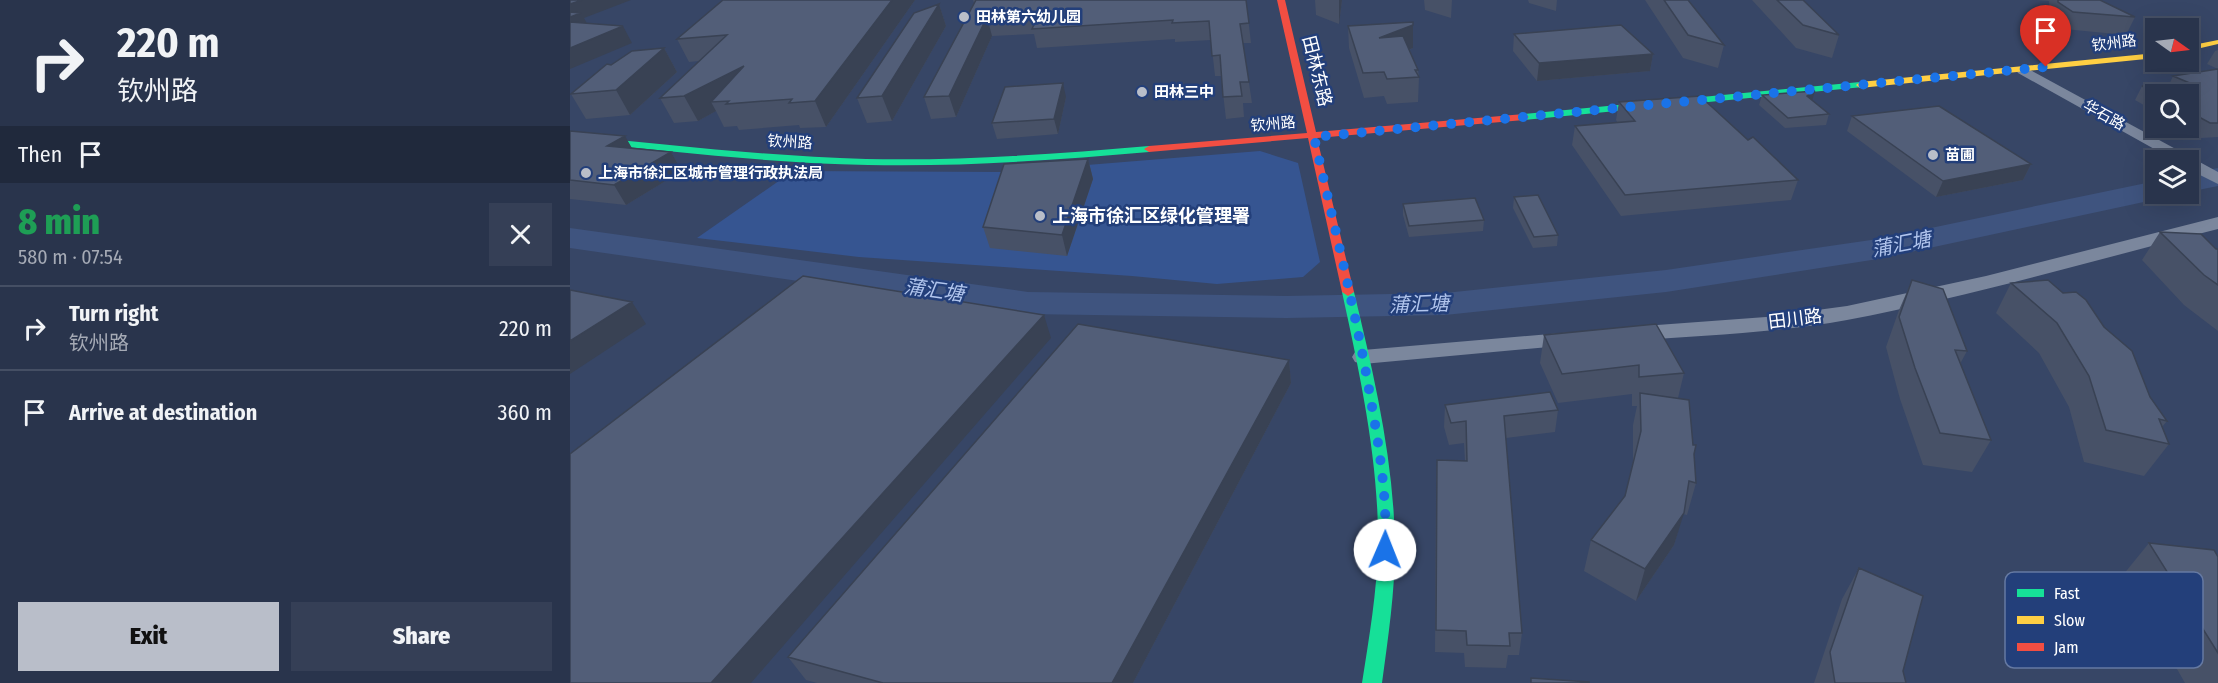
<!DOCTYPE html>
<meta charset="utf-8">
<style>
:root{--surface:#29344c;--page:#353f56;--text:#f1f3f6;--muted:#a5aab5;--line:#454f64;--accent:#b9bec9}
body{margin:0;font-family:"Fira Sans Condensed","Noto Sans SC",sans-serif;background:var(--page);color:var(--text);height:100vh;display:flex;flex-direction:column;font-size:22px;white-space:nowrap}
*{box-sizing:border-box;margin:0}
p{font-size:20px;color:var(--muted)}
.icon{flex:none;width:33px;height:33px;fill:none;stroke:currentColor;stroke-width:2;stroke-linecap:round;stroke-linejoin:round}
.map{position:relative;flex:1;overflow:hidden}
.side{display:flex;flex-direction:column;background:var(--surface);width:570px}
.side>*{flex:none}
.hud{background:#29344c;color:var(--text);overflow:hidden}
.needle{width:39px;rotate:104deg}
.tools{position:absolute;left:1575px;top:18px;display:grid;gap:12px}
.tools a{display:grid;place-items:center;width:54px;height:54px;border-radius:0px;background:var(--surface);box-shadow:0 6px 24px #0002,0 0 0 2px var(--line);font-size:30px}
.pin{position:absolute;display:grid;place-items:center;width:51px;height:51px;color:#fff;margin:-62px -26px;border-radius:50% 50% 50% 0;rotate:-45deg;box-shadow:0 0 6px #0007}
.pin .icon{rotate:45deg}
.me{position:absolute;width:66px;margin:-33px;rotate:1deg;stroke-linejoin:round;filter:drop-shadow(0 0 4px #0008)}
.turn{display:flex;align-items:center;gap:21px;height:126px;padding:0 18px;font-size:27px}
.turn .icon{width:78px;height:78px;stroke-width:2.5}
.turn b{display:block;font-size:42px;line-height:51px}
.then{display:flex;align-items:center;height:57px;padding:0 18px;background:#0003;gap:12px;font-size:22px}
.round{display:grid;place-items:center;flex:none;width:63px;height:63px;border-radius:0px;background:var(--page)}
.summary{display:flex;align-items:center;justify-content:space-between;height:102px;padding:0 18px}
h1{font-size:36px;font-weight:800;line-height:45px;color:#1e9e55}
.action{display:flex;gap:12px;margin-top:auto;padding:12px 18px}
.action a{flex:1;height:69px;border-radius:0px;background:var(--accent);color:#111;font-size:24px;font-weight:800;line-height:69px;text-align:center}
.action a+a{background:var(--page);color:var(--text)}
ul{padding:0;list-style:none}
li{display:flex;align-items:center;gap:18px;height:84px;padding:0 18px;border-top:2px solid var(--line)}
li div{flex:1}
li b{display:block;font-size:22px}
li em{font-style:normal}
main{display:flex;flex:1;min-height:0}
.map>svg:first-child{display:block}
</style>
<main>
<section class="side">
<div class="hud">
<div class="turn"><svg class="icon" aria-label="right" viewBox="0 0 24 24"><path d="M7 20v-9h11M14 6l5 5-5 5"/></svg><div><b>220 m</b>钦州路</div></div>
<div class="then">Then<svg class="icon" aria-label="arrive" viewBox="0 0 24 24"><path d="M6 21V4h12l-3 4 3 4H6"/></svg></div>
</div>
<div class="summary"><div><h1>8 min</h1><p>580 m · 07:54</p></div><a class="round"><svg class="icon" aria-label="close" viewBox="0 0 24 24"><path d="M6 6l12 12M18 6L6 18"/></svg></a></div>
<ul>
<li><svg class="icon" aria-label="right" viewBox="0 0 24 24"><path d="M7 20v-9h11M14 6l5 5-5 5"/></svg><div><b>Turn right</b><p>钦州路</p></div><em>220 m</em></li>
<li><svg class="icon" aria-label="arrive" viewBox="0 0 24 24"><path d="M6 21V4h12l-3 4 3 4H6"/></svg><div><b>Arrive at destination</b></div><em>360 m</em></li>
</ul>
<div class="action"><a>Exit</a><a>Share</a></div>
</section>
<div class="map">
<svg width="1648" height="683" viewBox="0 0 1648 683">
<rect width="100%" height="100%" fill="#374666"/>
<path fill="#365591" d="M690 151 728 163 750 262 733 277 647 284 562 276 289 257 127 238 223 171 431 172Z"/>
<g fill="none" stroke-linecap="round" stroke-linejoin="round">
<path fill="#3f547f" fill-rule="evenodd" d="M1648 168V186L1618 192V174Z
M1586 181V194H1599L1597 197 1308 259 1096 292 875 315 716 318 458 314 0 248V228L458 292 716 296 875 293 1096 270 1308 239Z"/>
<path fill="#7b879d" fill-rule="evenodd" d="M1453 66 1648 172V184L1618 169V160H1604L1448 73 1446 70Z
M1648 217V229C1525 260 1402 296 1277 320 1206 333 1132 335 1060 341L1052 339 1049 334 1052 329 1060 327 1196 317 1277 306 1416 276Z
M1004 332 1012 334 1015 339 1012 344 793 364 785 362 782 357 785 352 793 350Z"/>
<path fill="#16e098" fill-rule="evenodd" d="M1290 82 1293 83V87L954 120 949 117 954 114Z
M0 135C99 145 197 156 296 159 391 161 485 154 579 146L584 149 579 152C486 160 392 167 298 165 198 163 99 151 0 141Z
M778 288 784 292C804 375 824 460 825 546 825 592 818 638 812 683H792C799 638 807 592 808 546 809 460 790 375 772 292Z"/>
<path fill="#ffcf43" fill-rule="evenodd" d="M1648 40V44L1618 51V46Z
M1586 53V58L1290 88 1286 85 1290 82Z"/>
<path fill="#f24e42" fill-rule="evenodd" d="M707 0H715L746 132 954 114 959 117 954 120 747 138 784 292 778 296 772 292 738 138 579 152 574 149 579 146 737 133Z"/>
</g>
<path fill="#475167" d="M153 0H345L256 127 230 128 229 125 169 130 167 126 154 127 146 111 128 121 104 123 90 98 129 61 119 62 107 39Z
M403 0H676L681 43H673L682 103H673L674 117 656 119 651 76H645L641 40 605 42V39L467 48 464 34 422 36 386 117 361 119 354 97 404 3Z
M745 0H772L769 24 746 15Z
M854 0H882L881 18 855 10Z
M958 0H987L986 11 959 3Z
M1075 0H1118L1154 45 1148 68 1113 58Z
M1182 0H1233L1269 35 1262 58 1226 48Z
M1466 0H1530L1565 17 1556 35 1494 29 1480 19 1479 1Z
M369 4 376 26 322 121 297 123 287 98Z
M778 26 843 48 839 50 848 70 849 77 848 102 817 104 814 96 794 98 779 48Z
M944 34 1083 54 1080 71 967 81 943 51Z
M94 48 107 72 60 115 16 119 1 94 41 65Z
M1648 50V69L1637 64 1645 51Z
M1648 69V137L1631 138 1612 128H1618V94H1586V112L1565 100 1572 86 1599 85 1603 76Z
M1192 95 1259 114 1256 125 1215 128 1189 105Z
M496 97 488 134 427 139 422 123Z
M1049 102 1178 140 1228 180 1221 200 1051 216 1002 145 1005 126 1048 123 1046 120Z
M1282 116 1461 164 1453 180 1366 197 1277 131Z
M0 131 61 148 101 152 112 171 56 205 0 199Z
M518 159 523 179 497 256 420 248 413 227Z
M944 197 988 235 987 246 963 248 943 208Z
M833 204 914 220 913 231 839 237 833 215Z
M1590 232 1648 249V331L1614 305 1572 260Z
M1342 280 1397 351 1390 364 1421 440 1402 472 1353 465 1330 399 1316 347 1329 310Z
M1441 283 1580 397 1597 421 1592 427 1599 444 1574 476 1514 462 1499 407 1469 353 1426 313Z
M974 335 1114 373 1108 398 1124 454 1126 483 1117 515 1113 514 1104 545 1066 601 1014 571 1021 540 1055 496 1063 462V425L1067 406H1062V394L988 403 970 363Z
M719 360 721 383 563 683H247L236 680 218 657Z
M875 405 988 410 985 432 936 438 952 633 949 655H938L936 668 895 667 894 653 865 652 866 482 867 460 895 461 894 443 879 445 874 427Z
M1579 543 1648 557V683H1615L1553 575Z
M1289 568 1336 683H1244L1272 599Z"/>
<path fill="#394254" d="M12 0H61L14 18 20 29 0 37V4Z
M322 0H345L256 127 245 101Z
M769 0H772L769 24Z
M369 4 376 26 322 121 312 96Z
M417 17 422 36 386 117 379 96Z
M843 25V48L809 61V38Z
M53 26 62 43 0 69V48Z
M94 48 107 72 60 115 46 90Z
M1083 54 1080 71 967 81 969 63Z
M174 66 159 101 141 102 146 111 128 121 114 96Z
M493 83 496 97 488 134 484 119Z
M1245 91 1242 101 1237 96Z
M55 136 66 155 37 146Z
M101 152 112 171 56 205 44 185Z
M518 159 523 179 497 256 492 235Z
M1461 164 1453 180 1366 197 1373 181Z
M62 302 76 324 0 374V341Z
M474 315 481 338 181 683H141Z
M719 360 721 383 563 683H542Z
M1114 513 1104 545 1066 601 1075 569Z"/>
<path fill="#525e78" stroke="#394254" stroke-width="1.5" d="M0 0H12L0 4Z
M153 0H322L245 101 219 103 222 99 156 104 159 101 141 102 174 66 114 96 90 98 157 35 107 39Z
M406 0H676L679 23 670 24 679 82H670L672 96 653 97 650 55 642 56 639 21 602 23 603 20 462 29 469 14 417 17 379 96 354 97Z
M1094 0H1118L1154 45 1118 35Z
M1207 0H1233L1269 35 1233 25Z
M1488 0H1530L1565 17 1503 12 1488 2Z
M369 4 312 96 287 98 344 13Z
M0 12 11 13 0 17Z
M0 22 53 26 0 48Z
M843 22V25L809 38 833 36 848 70H845L849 77 817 79 814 72 793 73 778 26Z
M1051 25 1083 54 969 63 944 34Z
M94 48 46 90 1 94 37 64 41 65 62 51Z
M1648 69V123H1640L1618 111V94H1588L1572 86 1622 84 1603 76Z
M493 83 484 119 422 123 435 87Z
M1245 91 1237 96 1259 114 1218 118 1192 95Z
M1130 96 1178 140 1183 137 1228 180 1055 195 1005 126 1065 121 1049 102Z
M1369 106 1461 164 1373 181 1282 116Z
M0 131 55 136 37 146 101 152 44 185 0 180Z
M518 159 492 235 413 227 434 164Z
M968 195 988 235 964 237 944 197Z
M905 198 914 220 839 226 833 204Z
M1590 232 1631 234 1646 249H1648V285L1634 275Z
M233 276 474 315 141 683H0V454Z
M1342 280 1373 289 1397 351 1385 350 1421 440 1370 433 1345 368 1329 317Z
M1478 280 1493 293 1506 292 1516 300 1534 327 1562 351 1580 397 1597 421 1589 419 1599 444 1536 430 1519 376 1487 323 1441 283Z
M0 290 62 302 0 341Z
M508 324 719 360 542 683H313L218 657Z
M1086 324 1114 373 1069 377V365L992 374 974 335Z
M980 392 988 410 934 416 952 633H939L940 646 897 645 896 631 866 630 867 460 897 461 896 421 881 423 875 405Z
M1070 393 1119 400 1123 445H1126L1124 454 1126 483 1119 481 1114 513 1075 569 1021 540 1055 496 1071 431Z
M1579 543 1644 550 1648 557V653Z
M1289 568 1353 596 1333 671 1336 683H1265L1260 652Z
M961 678 1019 682V683H961Z"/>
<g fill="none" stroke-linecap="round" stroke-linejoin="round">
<path stroke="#1a73e8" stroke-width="10" stroke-dasharray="0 18" d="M815 550C818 492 807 435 797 378 782 297 762 217 744 137L1476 67"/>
</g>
<g fill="#b9bec9" stroke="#233f7a" stroke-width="2">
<circle cx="394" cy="17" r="6"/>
<circle cx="572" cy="92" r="6"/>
<circle cx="1363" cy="155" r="6"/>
<circle cx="16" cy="173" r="6"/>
<circle cx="470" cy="216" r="6"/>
</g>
<g text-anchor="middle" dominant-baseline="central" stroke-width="5" stroke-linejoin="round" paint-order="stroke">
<g font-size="15" font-weight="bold" fill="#fff" stroke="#233f7a" text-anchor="start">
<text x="406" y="17">田林第六幼儿园</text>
<text x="584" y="92">田林三中</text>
<text x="1375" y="155">苗圃</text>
<text x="28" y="173">上海市徐汇区城市管理行政执法局</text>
</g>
<g font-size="15" fill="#fff" stroke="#233f7a">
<text transform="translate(1544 43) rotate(-7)">钦州路</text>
<text transform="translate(1534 115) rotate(29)">华石路</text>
<text transform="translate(703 124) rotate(-5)">钦州路</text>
<text transform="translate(220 142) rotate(3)">钦州路</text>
</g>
<g font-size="18" fill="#fff" stroke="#233f7a">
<text transform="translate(747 71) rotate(76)">田林东路</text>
<text transform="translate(1225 319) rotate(-7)">田川路</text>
</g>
<g font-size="18" font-weight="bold" fill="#fff" stroke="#233f7a" text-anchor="start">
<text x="482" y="216">上海市徐汇区绿化管理署</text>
</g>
<g font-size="20" font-style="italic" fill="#b1c5ed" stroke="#233f7a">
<text transform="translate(1331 244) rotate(-11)">蒲汇塘</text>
<text transform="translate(364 290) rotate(8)">蒲汇塘</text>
<text transform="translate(849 304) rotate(-2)">蒲汇塘</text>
</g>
</g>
<rect x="1435" y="572" width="198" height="96" rx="9" fill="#233f7a" stroke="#6579a2" stroke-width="1.5"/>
<rect x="1447" y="589" width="27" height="8" fill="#16e098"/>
<rect x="1447" y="616" width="27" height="8" fill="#ffcf43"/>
<rect x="1447" y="643" width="27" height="8" fill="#f24e42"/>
<g font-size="16" fill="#fff">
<text x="1484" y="599">Fast</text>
<text x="1484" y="626">Slow</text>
<text x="1484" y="653">Jam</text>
</g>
</svg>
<div class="tools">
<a><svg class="needle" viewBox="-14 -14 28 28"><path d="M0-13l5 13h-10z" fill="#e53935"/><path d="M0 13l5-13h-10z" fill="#a5aab5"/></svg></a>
<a><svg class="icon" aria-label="search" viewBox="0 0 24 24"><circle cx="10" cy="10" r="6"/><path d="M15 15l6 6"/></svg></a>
<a><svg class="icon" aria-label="layers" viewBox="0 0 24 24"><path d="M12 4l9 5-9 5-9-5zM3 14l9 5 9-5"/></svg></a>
</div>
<div class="pin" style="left:1476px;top:67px;background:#d93025"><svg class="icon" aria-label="arrive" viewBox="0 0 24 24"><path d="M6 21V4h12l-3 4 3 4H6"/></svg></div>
<svg class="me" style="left:815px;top:550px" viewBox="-20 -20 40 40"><circle r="19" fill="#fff"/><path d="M0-13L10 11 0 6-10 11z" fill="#1a73e8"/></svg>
</div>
</main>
